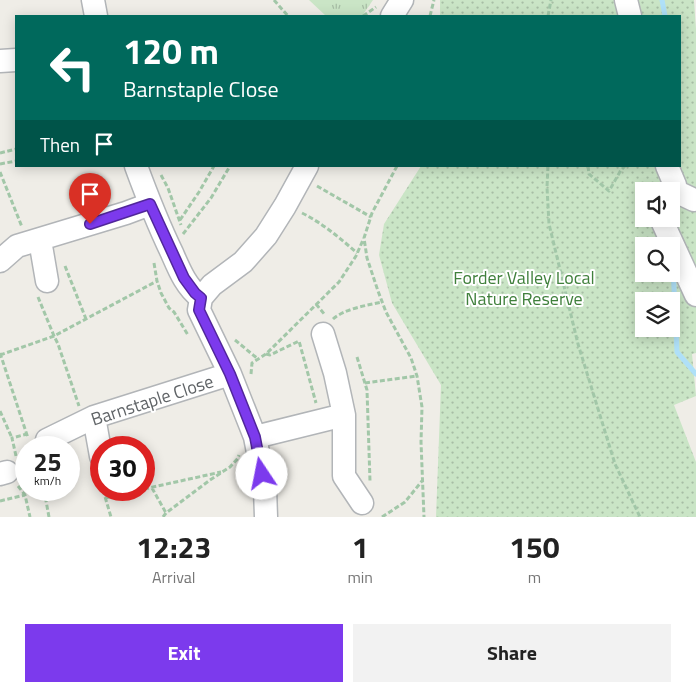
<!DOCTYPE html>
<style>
:root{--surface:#fff;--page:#f2f2f2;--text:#222;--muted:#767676;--accent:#7c3aed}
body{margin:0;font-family:"Titillium Web",sans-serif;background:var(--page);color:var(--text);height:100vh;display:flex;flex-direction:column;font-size:19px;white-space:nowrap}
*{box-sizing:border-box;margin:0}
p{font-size:16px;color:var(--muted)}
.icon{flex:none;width:28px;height:28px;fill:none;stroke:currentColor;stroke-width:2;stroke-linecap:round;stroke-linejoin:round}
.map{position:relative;height:517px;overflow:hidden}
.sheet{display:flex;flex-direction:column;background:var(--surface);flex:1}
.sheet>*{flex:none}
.top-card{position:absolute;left:15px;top:15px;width:666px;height:152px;border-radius:0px;box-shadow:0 2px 12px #0003;background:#00695c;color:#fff;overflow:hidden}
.tools{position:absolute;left:635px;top:182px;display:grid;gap:10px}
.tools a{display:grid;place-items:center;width:45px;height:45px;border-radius:0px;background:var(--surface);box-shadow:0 2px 12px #0003;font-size:25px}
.speed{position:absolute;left:15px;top:436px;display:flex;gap:10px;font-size:25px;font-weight:700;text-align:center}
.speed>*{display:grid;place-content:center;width:65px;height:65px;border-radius:50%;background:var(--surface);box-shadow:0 2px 12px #0003;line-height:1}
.speed small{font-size:12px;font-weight:400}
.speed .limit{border:8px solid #d22;background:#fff;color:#111}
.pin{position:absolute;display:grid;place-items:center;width:42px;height:42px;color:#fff;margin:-51px -21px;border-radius:50% 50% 50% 0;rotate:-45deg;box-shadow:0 0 5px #0007}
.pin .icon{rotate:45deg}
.me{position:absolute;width:55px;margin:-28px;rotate:349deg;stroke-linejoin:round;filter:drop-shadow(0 0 4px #0008)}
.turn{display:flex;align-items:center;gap:18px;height:105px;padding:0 25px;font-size:22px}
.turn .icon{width:65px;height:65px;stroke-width:2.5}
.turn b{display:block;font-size:35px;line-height:42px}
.then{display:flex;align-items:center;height:48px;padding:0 25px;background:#0003;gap:10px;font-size:19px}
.eta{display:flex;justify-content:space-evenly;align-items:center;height:85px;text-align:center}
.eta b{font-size:30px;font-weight:700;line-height:35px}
.cta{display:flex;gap:10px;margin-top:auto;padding:10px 25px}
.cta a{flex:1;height:58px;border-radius:0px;background:var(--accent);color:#fff;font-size:20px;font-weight:700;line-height:58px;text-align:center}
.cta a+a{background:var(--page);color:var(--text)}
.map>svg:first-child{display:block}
</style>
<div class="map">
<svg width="696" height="517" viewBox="0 0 696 517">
<defs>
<pattern id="grass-tufts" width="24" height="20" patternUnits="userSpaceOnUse" patternTransform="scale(1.25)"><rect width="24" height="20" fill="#cae5c6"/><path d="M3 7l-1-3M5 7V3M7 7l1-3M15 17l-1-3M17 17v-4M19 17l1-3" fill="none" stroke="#a7bda5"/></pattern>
<pattern id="park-dots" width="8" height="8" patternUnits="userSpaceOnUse" patternTransform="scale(1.25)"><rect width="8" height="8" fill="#cae5c6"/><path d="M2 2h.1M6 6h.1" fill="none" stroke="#a7bda5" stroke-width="1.8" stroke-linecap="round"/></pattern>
</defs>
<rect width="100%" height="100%" fill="#efede7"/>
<path fill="url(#grass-tufts)" d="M309 0H373L362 16H326Z"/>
<path fill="url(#park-dots)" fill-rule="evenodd" d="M440 0H694L696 29V353L692 354 696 396 674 405 696 462V517H436L441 385 392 303 379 255 384 224 421 166H680V16H440ZM644 191H671V219H644ZM644 246H671V274H644ZM644 301H671V329H644Z"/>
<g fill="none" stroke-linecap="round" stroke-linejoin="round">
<path stroke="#afe0f8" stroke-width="5" d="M662 0 665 16
M673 267 677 352 696 374"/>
<defs>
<path id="minor" d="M93 0 96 16
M626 0 630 16
M392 16 402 0
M0 61 16 60
M136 166C147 196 158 224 172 253 179 269 186 287 201 298
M667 166 675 185V191L694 200
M665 219 663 223 696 295
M40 240 47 281
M0 261 17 246 126 213 150 204
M323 334 335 373 344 415V476L362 503
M94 417 101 456
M255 437 344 415
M47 440 94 417 230 374
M0 474 7 472
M266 517 265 488 255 437 230 374 199 310 201 298 212 285 243 262 266 236 285 206 307 166"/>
</defs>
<use href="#minor" stroke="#b2b5b8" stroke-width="25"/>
<path stroke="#a2c7a8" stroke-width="3" stroke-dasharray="5 2.5" stroke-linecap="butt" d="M274 0 288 16
M363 16 376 7
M430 16 434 0
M548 16 551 0
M0 153 16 149
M0 164 16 161
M397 166 372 213 364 238 367 258 378 291 386 312 411 358 417 376 422 407 421 442 424 517
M548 166 547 187 549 224 578 344 615 464 640 517
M588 166 589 174 609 191 621 170 625 166
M0 172 22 227
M161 175 168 188 181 225
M317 186 371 217
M302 213C322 223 340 238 357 253
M180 220 199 192 214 166
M183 234 211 198 230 166
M154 263 157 281 161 293 169 308 174 312 188 335
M65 266 86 319
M38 297 54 336 58 344 79 406
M316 304 325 315
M333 319C344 309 368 305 382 302
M235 340 258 359
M0 353 28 438
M266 354 270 355 299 341 316 403
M0 355 54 336 157 281
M357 357 367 390 370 481
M251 374 252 363 266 354 339 282 356 256 363 240
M365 383 417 376
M0 411 12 438
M16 456 12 438 27 434
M99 474 101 483
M18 486 25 495 30 517
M152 488 166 513
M144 489 221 472
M44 490 49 517
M103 490 111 517
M105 498 141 490
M0 501 25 495
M163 517 166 513 210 480 230 467 238 458 239 455
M382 517 405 502 422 481"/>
<use href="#minor" stroke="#fff" stroke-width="22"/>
</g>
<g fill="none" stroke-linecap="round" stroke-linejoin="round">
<defs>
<path id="route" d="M90 224 150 204 184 278 195 293 201 298 199 310 230 374 255 437 262 474"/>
</defs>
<use href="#route" stroke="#51269a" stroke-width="12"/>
<use href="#route" stroke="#7c3aed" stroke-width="9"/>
</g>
<g text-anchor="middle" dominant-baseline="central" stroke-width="4" stroke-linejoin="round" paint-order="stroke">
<g font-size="18" fill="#40803c" stroke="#fff">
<text x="524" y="277">Forder Valley Local<tspan x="524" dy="21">Nature Reserve</tspan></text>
</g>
<g font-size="18" fill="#5f6366" stroke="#fff">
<text transform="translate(152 400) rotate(-18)">Barnstaple Close</text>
</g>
</g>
</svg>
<div class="tools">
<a><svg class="icon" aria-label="sound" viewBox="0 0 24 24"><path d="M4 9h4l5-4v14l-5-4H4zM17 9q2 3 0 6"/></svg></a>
<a><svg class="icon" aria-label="search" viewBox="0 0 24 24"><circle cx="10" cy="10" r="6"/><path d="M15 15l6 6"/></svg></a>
<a><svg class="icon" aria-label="layers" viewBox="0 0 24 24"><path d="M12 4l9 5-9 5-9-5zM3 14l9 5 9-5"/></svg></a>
</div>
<div class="speed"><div>25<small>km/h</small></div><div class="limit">30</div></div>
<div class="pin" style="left:90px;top:224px;background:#d93025"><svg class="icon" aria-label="arrive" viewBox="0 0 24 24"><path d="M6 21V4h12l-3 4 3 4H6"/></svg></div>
<svg class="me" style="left:262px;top:474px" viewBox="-20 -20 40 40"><circle r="19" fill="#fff"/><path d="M0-13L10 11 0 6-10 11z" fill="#7c3aed"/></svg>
<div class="top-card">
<div class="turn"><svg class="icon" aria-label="left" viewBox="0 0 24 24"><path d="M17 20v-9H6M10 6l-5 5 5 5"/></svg><div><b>120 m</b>Barnstaple Close</div></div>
<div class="then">Then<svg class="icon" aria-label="arrive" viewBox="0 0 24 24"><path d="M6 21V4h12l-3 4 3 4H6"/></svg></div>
</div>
</div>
<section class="sheet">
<div class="eta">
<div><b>12:23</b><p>Arrival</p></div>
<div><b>1</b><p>min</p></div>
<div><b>150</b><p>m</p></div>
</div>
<div class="cta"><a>Exit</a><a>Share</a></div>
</section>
